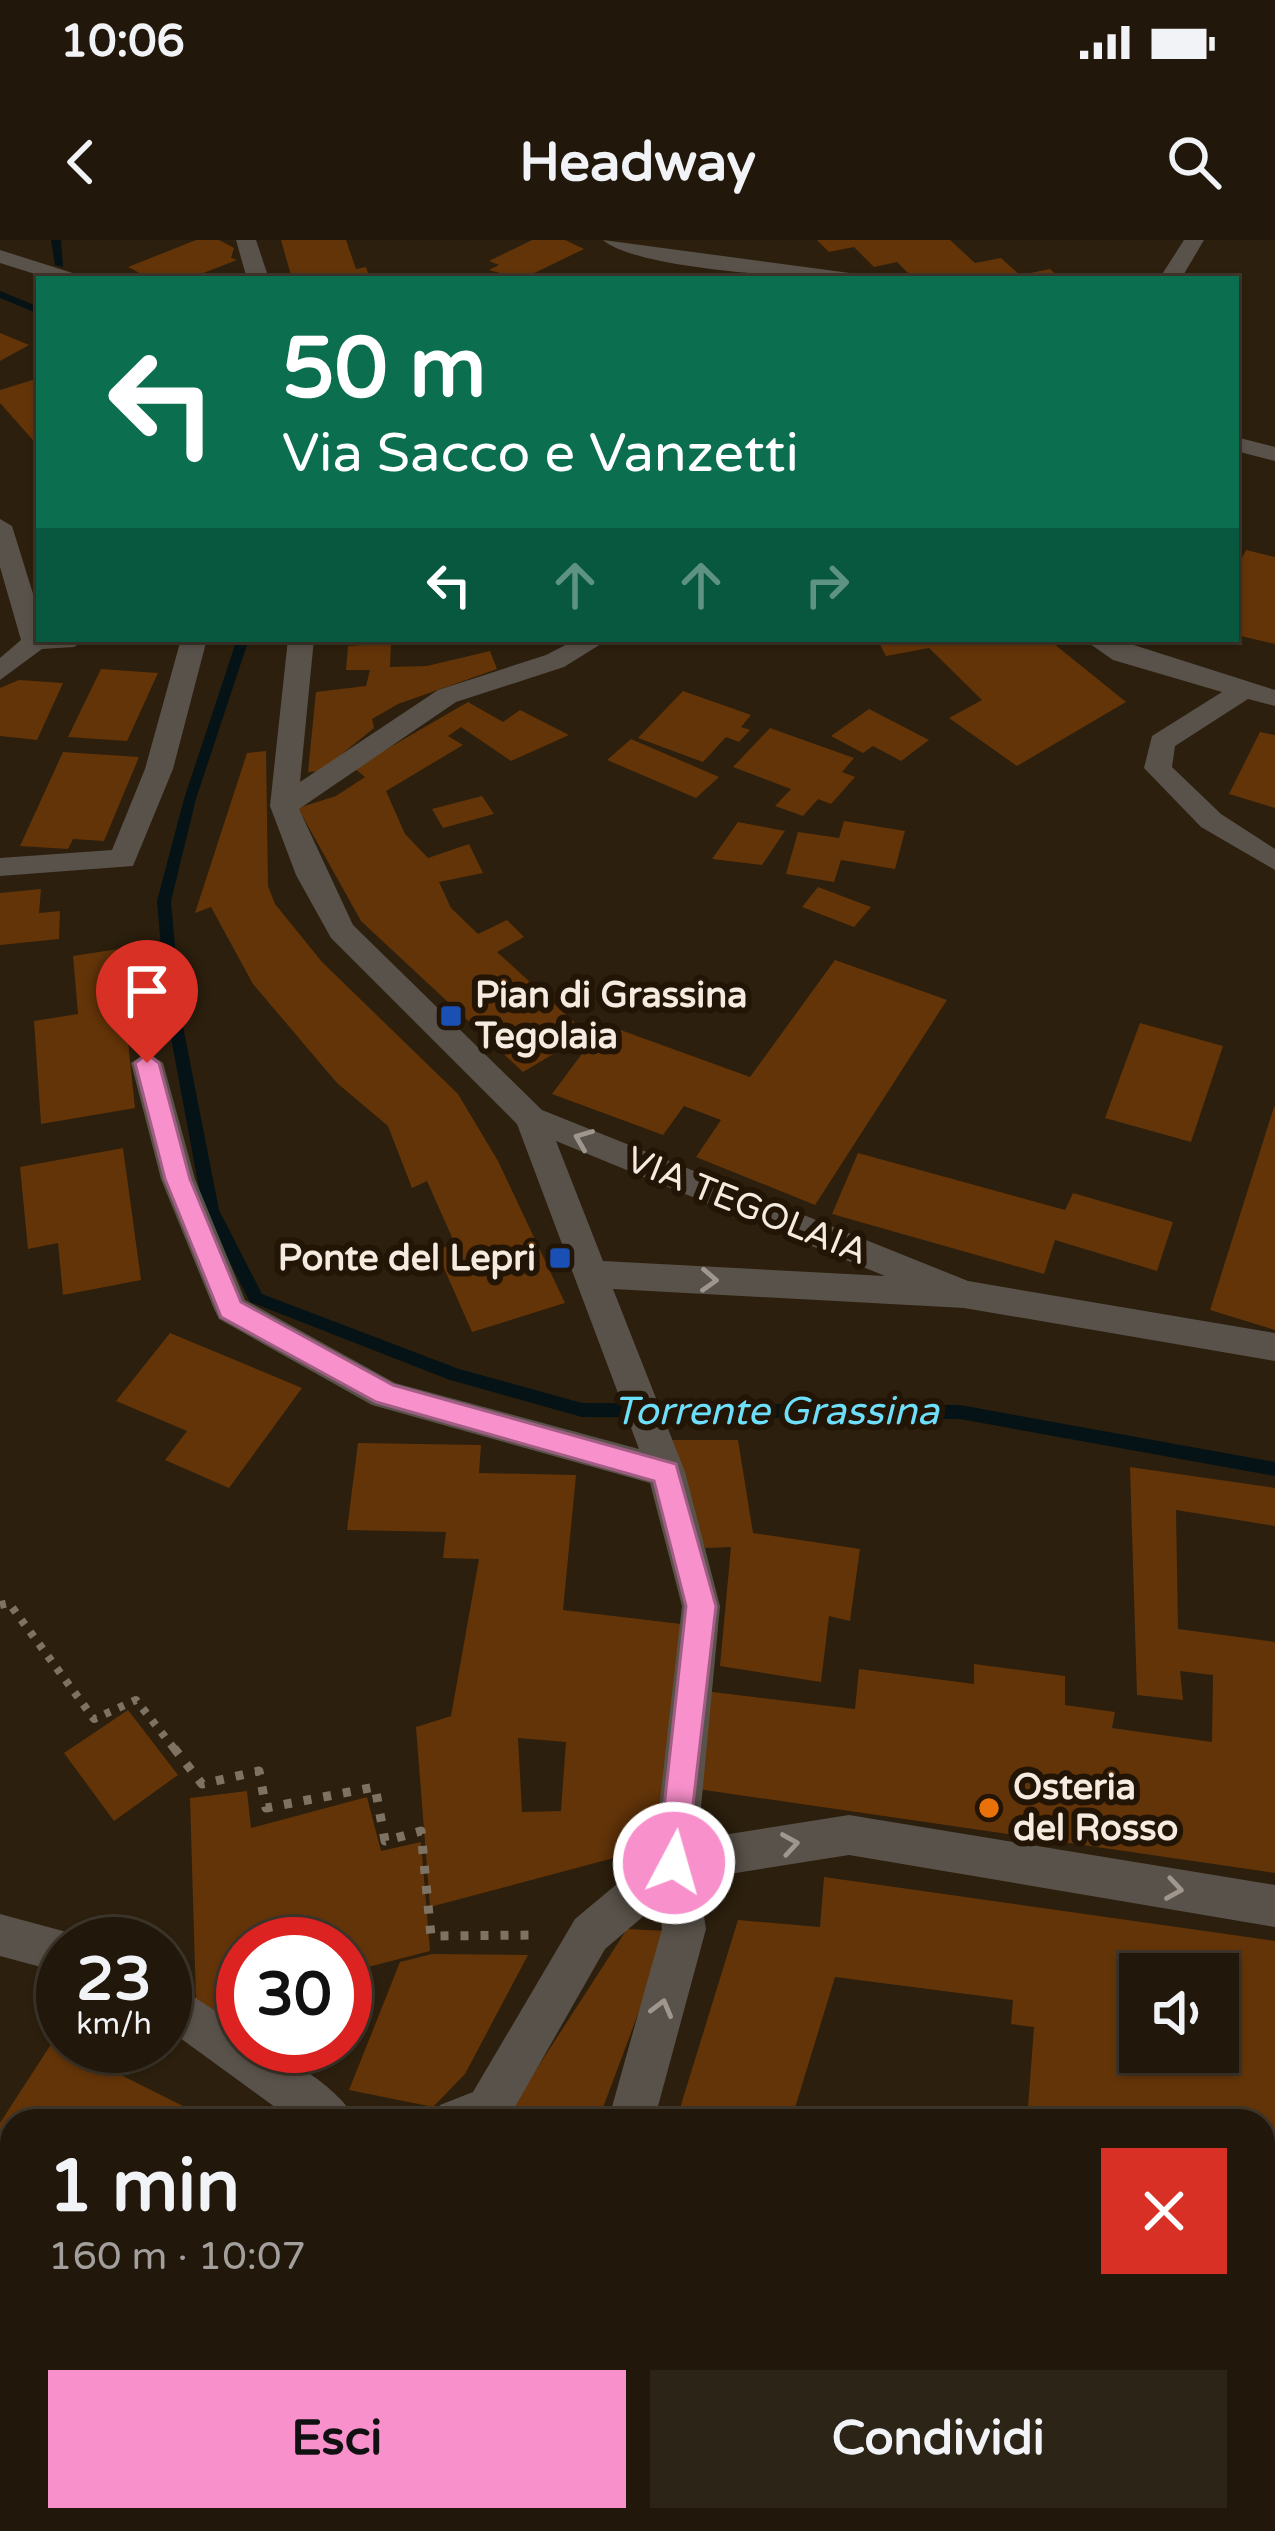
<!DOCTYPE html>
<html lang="it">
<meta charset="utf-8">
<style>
:root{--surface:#21170a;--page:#2d2418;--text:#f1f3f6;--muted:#a29f9c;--line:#3e362b;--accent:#f890cb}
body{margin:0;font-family:"Varela Round",sans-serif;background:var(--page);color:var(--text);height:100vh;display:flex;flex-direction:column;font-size:45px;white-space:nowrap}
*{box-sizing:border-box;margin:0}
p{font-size:39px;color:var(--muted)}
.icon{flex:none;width:66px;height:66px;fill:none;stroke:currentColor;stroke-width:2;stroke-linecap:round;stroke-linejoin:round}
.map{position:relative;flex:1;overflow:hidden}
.panel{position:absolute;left:0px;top:1869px;width:1275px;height:423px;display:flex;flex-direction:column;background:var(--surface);border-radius:36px 36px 0 0;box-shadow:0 3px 9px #0004,0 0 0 3px var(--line)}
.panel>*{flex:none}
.top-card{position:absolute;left:36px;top:36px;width:1203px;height:366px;border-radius:0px;box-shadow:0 3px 9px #0004,0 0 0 3px var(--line);background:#0b6e4f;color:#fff;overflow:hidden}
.fabs{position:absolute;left:1119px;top:1713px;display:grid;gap:24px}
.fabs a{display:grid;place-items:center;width:120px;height:120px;border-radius:0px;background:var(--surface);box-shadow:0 3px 9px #0004,0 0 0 3px var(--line);font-size:60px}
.speed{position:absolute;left:36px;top:1677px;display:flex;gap:24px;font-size:60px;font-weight:700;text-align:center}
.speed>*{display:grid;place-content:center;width:156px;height:156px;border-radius:50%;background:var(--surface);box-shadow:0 3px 9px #0004,0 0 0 3px var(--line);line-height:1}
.speed small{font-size:30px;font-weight:400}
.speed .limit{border:18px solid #d22;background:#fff;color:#111}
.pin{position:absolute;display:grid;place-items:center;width:102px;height:102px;color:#fff;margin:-123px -51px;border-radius:50% 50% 50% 0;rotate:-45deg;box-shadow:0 0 12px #0007}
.pin .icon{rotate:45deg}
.me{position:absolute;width:132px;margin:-66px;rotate:6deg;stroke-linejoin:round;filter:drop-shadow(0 0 9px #0008)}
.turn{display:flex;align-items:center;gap:42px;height:252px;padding:0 48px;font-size:54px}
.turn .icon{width:156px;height:156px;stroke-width:2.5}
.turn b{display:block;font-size:84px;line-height:102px}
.lanes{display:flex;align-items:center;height:114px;padding:0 48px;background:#0003;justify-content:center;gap:60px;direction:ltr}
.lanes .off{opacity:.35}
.round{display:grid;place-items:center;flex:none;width:126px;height:126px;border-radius:0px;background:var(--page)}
.head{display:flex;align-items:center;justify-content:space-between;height:204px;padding:0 48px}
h1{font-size:72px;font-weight:800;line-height:90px}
.primary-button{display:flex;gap:24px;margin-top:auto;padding:24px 48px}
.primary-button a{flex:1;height:138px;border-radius:0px;background:var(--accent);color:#111;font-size:48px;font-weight:800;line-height:138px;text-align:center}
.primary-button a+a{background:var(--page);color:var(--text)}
.status{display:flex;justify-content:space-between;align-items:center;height:84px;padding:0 60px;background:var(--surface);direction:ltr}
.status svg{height:33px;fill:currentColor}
header{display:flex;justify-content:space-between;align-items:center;height:156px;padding:0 48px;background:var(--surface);font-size:54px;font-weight:800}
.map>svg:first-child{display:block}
</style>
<div class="status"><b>10:06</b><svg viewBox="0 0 49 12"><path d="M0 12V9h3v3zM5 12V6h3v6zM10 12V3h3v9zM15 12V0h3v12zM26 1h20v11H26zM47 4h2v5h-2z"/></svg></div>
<header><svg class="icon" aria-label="back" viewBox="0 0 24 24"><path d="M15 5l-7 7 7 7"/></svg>Headway<svg class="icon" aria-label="search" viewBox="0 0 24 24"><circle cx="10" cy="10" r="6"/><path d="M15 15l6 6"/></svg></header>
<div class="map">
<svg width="1275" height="2291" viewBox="0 0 1275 2291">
<rect width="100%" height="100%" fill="#2c1f0d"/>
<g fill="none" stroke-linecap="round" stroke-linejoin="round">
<path fill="#051317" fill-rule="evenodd" d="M51 0H61L63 27 55 25Z
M0 51 39 67V74L0 58Z
M237 399H249L196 559 171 661 181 776 219 970 262 1054 459 1129 582 1163 960 1165 1275 1222V1236L960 1179 582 1177 450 1140 250 1062 203 970 167 776 157 661 184 559Z"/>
</g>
<path fill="#633408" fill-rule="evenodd" d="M196 0H219L234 8 231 18 237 20 188 39 149 38 128 27Z
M281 0H346L356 29 366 27 370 39H292Z
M532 0H565L584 9 522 39 489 30 499 25 489 21Z
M817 0H950L975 23 1001 18 1020 35 1050 29 1061 39H914L897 22 874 27 854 7 829 12Z
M0 93 29 105 0 121Z
M39 138V207L0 163V150Z
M1246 310 1275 317V404L1236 395V330Z
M877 399H1048L1126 462 1017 526 949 478 982 460 929 408 886 416Z
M391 403 390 427 427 426 490 411 497 429 398 464 372 479 374 488 321 531 308 532 316 452 366 446 370 430H346L348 406Z
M101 429 158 433 127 501 68 497Z
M19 440 63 443 37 500 0 496V448Z
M683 451 751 475 741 487 750 490 739 502 726 497 703 522 638 498Z
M468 462 503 482 520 470 569 495 511 521 461 487 448 496 463 505 386 551 405 594 428 618 469 604 483 633 439 642 451 668 478 694 507 680 524 697 497 712 587 794 523 832 361 681 298 568 336 556 365 537 354 528Z
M869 469 929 500 901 521 873 506 863 513 831 496Z
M770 488 854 518 842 532 855 537 831 564 818 559 803 576 775 566 791 549 733 527Z
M1260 492 1275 495V568L1229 554Z
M631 499 719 537 696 558 607 520Z
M266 511 268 646 275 664 322 722 458 854 498 921 565 1063 472 1092 436 1010 455 1004 427 941 412 948 388 886 337 843 253 744 211 667 195 673 247 513Z
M63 512 139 517 104 601 73 599 68 609 20 606Z
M482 556 494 574 443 588 432 569Z
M844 581 905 591 895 629 841 620 834 642 786 634 798 592 839 598Z
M738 582 785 591 762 625 712 619Z
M818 647 871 667 854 687 802 667Z
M41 649 39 673 60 671 59 699 0 705V653Z
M151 704 156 747 123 753 135 868 41 884 34 781 78 774 73 716Z
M835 720 947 760 815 965 696 917 721 880 684 866 663 895 552 854 604 784 750 837Z
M1140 783 1223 806 1191 902 1105 878Z
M1274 867H1275V1090L1210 1070Z
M123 908 141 1040 63 1055 58 1003 28 1009 20 927Z
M858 913 1065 970 1073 953 1173 982 1157 1031 1055 1000 1044 1034 832 974Z
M170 1093 302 1148 229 1248 165 1220 187 1191 116 1161Z
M671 1200H738L753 1293 860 1309 850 1381 829 1376 821 1442 720 1426 731 1307 705 1308Z
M358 1203 481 1205 479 1233 576 1235 563 1370 681 1384 655 1607 430 1667 416 1487 451 1476 479 1319 443 1318 446 1292 347 1290ZM518 1498 566 1502 561 1571 522 1572Z
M1130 1227 1275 1248V1286L1176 1270 1178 1389 1275 1402V1633L691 1548 704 1451 855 1469 859 1429 974 1444V1424L1065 1436V1465L1115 1472 1112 1488 1212 1502 1213 1435 1180 1431 1183 1460 1137 1455Z
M128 1470 178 1535 114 1581 64 1513Z
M247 1551 251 1588 367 1557 381 1611 421 1602 430 1711 345 1733V1704H243V1794L196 1761 190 1558Z
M824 1637 1275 1701V2059L1263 2073V1881H1201V1868L1179 1867V1881H1027L1034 1787 1011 1784 1013 1760 835 1737 791 1881H676L738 1680 820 1687ZM1140 1734H1218V1812H1140Z
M627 1689 669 1691 598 1881H503Z
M432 1714 528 1715 465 1834 433 1867 349 1850 400 1722Z
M55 1798 63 1806 213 1881H12V1937L0 1930V1883Z
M0 2198 12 2212V2280H49L42 2291H0Z
M259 2280H525L523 2291H257Z
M599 2280H734L733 2291H597Z
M918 2280H1087L1077 2291H927Z"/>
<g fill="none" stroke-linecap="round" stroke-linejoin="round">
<path stroke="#7e7263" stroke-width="8" stroke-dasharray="6 9" stroke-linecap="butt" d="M0 1365 9 1363 94 1479 136 1460 176 1511"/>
<path stroke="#7e7263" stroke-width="9" stroke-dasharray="8 12" stroke-linecap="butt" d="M174 1508 202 1544 259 1531 266 1568 375 1547 385 1601 421 1591 431 1696 535 1695"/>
<path fill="#59524a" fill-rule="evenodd" d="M236 0H256L269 39H247Z
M603 0 850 33 861 39C810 39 637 30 603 0Z
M1184 0H1204L1181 39H1159Z
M0 10 79 35 83 39H51L0 23Z
M1236 197 1275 207V221L1236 211Z
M0 279 12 286 39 373V399H87L74 407 42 409 0 440V418L21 400 0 327Z
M181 399H207L173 529 133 626 0 636V618L112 610 145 529Z
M288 399H314L300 542 438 450 546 415 577 399H609L564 427 456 462 299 569 353 685 542 870 968 1041 1275 1093V1121L964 1068 613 1049 685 1232 720 1366 698 1599 849 1575 1275 1645V1687L849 1615 698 1639 706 1689 654 1881H608L662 1689 659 1663 605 1709 507 1881H433L440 1865 473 1852 575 1679 654 1613 682 1366 650 1243 372 1165 219 1079 214 1069 161 939 131 823 147 812 163 823 195 939 245 1060 395 1143 639 1209 517 884 331 698 296 635 270 566ZM556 901 885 1036 603 1021Z
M1083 399H1115L1275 450V466L1248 459 1175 506 1172 527 1221 574 1275 609V630L1201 587 1144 528 1152 496 1222 452 1113 420Z
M0 1674 63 1691 81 1704H63V1733L0 1716Z
M165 1738 243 1789V1806C276 1806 343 1850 356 1881H294L165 1787Z
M530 2280H582L580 2291H528Z"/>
<path fill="#8f8271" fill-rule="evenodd" d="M1275 2156V2214L1263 2219V2161Z
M1155 2280H1212L1207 2291H1150Z"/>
</g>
<defs><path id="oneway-chevron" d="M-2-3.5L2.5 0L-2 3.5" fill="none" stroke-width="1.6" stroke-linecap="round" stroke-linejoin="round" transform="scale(3)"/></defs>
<g stroke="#9f978e">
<use href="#oneway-chevron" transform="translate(583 899) rotate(-158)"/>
<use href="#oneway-chevron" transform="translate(709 1040) rotate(3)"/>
<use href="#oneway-chevron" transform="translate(790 1604) rotate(-9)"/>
<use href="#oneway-chevron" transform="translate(1174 1649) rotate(9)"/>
<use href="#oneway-chevron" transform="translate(662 1768) rotate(-75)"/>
</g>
<path fill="#f890cb" stroke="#a15e84" stroke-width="3" d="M147 814 159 823 190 939 241 1062 393 1145 676 1224 716 1366 685 1634 674 1639 663 1634 658 1623 686 1366 654 1241 376 1162 221 1077 165 939 135 823Z"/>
<g fill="#1a4fb4" stroke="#221505" stroke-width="4.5">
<rect x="439" y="764" width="24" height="24" rx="6"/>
<rect x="548" y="1006" width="24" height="24" rx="6"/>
</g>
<circle fill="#e8710a" stroke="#221505" stroke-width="4.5" cx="989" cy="1568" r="12"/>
<g text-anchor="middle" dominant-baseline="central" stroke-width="12" stroke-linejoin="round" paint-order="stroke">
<g font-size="36" font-weight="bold" fill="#f5ebe0" stroke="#221505" text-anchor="start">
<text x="475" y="755">Pian di Grassina<tspan x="475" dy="41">Tegolaia</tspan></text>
<text x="536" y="1018" text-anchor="end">Ponte del Lepri</text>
<text x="1013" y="1547">Osteria<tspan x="1013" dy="41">del Rosso</tspan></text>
</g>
<g font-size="36" fill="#f5ebe0" stroke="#221505">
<text transform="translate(747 966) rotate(22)">VIA TEGOLAIA</text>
</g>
<g font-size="39" font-style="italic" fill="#6ddffb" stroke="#221505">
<text x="776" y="1171">Torrente Grassina</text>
</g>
</g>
</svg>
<div class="fabs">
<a><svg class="icon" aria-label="sound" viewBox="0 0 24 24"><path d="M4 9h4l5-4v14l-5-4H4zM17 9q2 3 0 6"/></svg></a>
</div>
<div class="speed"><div>23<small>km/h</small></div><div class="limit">30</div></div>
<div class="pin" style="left:147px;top:823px;background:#d93025"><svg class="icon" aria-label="arrive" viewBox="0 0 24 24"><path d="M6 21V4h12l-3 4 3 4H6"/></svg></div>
<svg class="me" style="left:674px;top:1623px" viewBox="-20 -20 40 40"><circle r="17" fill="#f890cb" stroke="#fff" stroke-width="3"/><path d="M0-11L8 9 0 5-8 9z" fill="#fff"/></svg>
<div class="top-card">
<div class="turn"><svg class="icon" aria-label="left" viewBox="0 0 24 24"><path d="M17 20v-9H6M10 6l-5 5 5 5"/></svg><div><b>50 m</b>Via Sacco e Vanzetti</div></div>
<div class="lanes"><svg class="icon" aria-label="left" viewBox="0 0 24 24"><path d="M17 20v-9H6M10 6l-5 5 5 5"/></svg><svg class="icon off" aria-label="ahead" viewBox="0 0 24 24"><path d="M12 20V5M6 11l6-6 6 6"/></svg><svg class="icon off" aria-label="ahead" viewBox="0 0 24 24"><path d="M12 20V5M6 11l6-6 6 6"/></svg><svg class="icon off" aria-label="right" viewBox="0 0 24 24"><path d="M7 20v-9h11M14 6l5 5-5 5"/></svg></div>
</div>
<section class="panel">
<div class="head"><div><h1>1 min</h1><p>160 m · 10:07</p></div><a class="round" style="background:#d93025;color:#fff"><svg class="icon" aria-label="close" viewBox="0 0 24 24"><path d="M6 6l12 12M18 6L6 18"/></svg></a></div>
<div class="primary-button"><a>Esci</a><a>Condividi</a></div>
</section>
</div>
